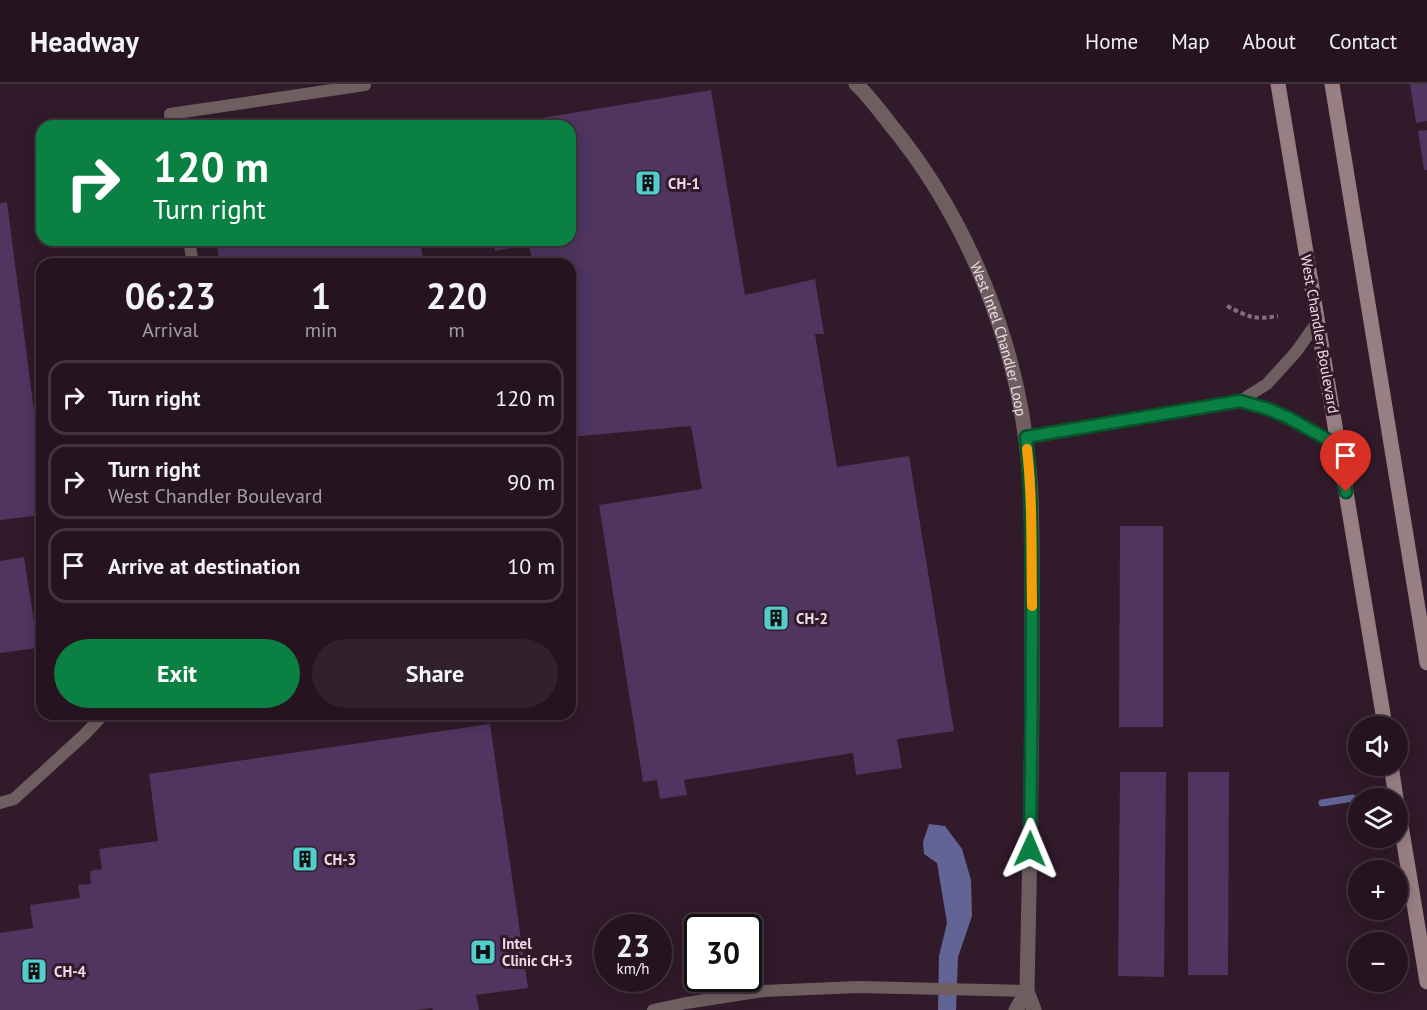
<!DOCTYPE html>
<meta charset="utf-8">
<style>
:root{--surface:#251420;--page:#31212d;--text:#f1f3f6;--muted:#a39ea5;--line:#42333e;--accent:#0b8043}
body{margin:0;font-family:"PT Sans",sans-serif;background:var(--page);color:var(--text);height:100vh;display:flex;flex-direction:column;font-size:22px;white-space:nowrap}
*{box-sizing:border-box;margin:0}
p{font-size:20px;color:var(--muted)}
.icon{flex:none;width:33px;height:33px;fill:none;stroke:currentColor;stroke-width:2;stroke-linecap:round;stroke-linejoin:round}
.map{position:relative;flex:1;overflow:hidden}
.side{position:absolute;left:36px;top:174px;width:540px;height:462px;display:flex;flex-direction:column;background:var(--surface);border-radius:18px;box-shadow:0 3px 15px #0003,0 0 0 2px var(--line)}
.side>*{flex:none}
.guide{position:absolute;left:36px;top:36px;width:540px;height:126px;border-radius:18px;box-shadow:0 3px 15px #0003,0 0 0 2px var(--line);background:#0b8043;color:#fff;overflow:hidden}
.tools{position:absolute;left:1348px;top:632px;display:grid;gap:12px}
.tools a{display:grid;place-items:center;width:60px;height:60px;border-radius:50%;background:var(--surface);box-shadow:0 3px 15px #0003,0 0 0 2px var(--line);font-size:30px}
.speed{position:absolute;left:594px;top:830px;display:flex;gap:12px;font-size:30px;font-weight:700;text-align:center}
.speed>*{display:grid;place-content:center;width:78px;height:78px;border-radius:50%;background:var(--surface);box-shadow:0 3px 15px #0003,0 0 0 2px var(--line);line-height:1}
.speed small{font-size:15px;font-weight:400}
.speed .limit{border:3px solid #111;border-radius:9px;background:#fff;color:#111}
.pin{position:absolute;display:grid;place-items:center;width:51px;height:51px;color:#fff;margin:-62px -26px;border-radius:50% 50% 50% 0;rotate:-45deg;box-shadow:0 0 6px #0007}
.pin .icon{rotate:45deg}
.me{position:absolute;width:66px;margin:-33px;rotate:1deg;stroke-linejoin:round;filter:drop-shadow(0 0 4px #0008)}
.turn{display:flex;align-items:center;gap:21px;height:126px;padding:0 18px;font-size:27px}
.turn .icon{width:78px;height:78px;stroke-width:2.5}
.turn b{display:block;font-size:42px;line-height:51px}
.eta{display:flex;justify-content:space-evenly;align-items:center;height:102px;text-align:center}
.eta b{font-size:36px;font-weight:700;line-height:42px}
.button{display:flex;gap:12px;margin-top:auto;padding:12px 18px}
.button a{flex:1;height:69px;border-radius:36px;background:var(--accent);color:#fff;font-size:24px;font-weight:700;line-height:69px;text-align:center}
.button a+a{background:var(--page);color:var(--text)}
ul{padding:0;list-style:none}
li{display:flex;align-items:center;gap:18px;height:75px;margin:0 12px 9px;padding:0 6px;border:3px solid var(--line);border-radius:18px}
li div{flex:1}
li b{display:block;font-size:22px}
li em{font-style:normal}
header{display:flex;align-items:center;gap:36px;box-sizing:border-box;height:84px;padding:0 30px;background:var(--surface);border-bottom:2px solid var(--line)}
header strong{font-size:28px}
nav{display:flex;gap:33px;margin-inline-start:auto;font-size:21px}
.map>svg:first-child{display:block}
</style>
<header>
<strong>Headway</strong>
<nav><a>Home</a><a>Map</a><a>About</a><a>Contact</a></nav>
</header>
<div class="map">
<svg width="1427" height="926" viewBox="0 0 1427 926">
<rect width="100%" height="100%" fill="#311a2a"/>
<path fill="#626495" d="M929 740 945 742 962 765 971 796 972 832 958 873 956 926H938L939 872 947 839 937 779 924 770 923 758Z"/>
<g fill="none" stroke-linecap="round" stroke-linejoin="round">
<path stroke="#626495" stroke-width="7" d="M1322 719 1353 714"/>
</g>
<path fill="#4f3560" d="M1410 0H1427V37L1416 39Z
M711 6 745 211 815 195 824 250H815L837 383 909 372 954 647 897 655 902 684 856 691 853 669 684 696 687 711 660 715 657 696 643 698 599 421 702 405 691 342 570 353V180H533L529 161 495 167 493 156H570V42H499V41Z
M1427 46V86H1424L1418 47Z
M7 118 42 389V431L0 436V119Z
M216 156H420L424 180H220Z
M1120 442H1163V643H1119Z
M24 473 38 564 0 569V477Z
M490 640 528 904 476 911 479 926H433L432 924 416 926H0V849L33 844 30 821 80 814 78 801 91 800 90 787 102 785 99 765 158 757 149 690Z
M1120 688H1166L1164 893 1118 892Z
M1188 688H1229L1228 891H1188Z"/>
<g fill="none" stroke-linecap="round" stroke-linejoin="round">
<path stroke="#836f7d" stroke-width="4" stroke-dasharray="4.5 3" stroke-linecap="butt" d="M1227 222C1249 233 1253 236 1278 232"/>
<path stroke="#6e5e60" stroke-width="12" d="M172 42 170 30 365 1
M189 156 193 180
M1240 317 1268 325 1289 334 1339 362
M1026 353 1240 317 1267 300 1296 268 1318 237
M0 719 14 715 84 651 104 630
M653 926 686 919 763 907 858 903 1027 907"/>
<g stroke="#6e5e60" stroke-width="15">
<path id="s1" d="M856 0C869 12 879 26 890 40 969 136 1019 262 1029 386 1032 414 1032 443 1032 472 1032 510 1032 548 1032 587 1032 694 1029 800 1027 907L1034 926"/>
<path d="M1016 926 1027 907"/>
</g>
<path stroke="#987f83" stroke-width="15" d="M1278 0 1385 642
M1332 0 1427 579
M1391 681 1396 714
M1398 723 1427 898"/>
</g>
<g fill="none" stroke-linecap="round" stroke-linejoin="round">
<defs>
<path id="route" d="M1030 765C1031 683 1032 600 1032 518 1031 463 1032 408 1026 353L1240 317 1268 325 1289 334 1339 362 1346 408"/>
</defs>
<use href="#route" stroke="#07532c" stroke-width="15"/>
<use href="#route" stroke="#0b8043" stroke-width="10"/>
<path stroke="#f59e0b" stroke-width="10" d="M1027 365C1033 417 1031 470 1032 522"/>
</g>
<defs>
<symbol id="building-square" viewBox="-11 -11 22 22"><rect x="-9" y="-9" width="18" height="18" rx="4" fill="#52cdcc" stroke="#311a2a"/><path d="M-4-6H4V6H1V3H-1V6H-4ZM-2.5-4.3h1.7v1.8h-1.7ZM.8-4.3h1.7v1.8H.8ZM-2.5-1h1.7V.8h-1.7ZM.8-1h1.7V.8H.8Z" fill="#111"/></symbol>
<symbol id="hospital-square" viewBox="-11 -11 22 22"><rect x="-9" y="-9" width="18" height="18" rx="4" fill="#52cdcc" stroke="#311a2a"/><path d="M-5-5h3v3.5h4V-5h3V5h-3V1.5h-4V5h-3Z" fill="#111"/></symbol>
</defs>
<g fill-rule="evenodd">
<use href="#building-square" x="633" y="84" width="30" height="30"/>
<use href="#building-square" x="761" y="519" width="30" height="30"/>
<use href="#building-square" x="290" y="760" width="30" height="30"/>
<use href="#hospital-square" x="468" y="853" width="30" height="30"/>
<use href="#building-square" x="19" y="872" width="30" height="30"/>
</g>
<g text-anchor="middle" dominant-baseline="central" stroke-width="6" stroke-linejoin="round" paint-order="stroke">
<g font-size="15" font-weight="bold" fill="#eddce7" stroke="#311a2a" text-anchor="start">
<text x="668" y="99">CH-1</text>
<text x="796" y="534">CH-2</text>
<text x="324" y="775">CH-3</text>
<text x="502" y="859">Intel<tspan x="502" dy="17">Clinic CH-3</tspan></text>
<text x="54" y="887">CH-4</text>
</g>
<g font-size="15" fill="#eddce7" stroke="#311a2a">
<text transform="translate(1320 250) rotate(80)">West Chandler Boulevard</text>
<text stroke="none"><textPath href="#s1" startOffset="296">West Intel Chandler Loop</textPath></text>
</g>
</g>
</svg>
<div class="tools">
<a><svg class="icon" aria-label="sound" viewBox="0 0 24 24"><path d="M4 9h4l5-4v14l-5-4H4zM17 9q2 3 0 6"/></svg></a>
<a><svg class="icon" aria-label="layers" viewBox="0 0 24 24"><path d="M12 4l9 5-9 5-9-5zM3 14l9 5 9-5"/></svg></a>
<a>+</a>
<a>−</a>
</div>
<div class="speed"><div>23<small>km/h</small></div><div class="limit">30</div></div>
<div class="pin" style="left:1346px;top:408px;background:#d93025"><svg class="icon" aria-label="arrive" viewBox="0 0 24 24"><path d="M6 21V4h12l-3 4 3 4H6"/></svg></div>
<svg class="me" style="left:1030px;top:765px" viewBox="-20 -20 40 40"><path d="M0-17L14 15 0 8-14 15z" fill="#0b8043" stroke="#fff" stroke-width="4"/></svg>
<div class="guide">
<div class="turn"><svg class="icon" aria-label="right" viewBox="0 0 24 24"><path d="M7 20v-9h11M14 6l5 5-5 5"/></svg><div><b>120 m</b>Turn right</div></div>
</div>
<section class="side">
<div class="eta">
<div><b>06:23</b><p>Arrival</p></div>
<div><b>1</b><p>min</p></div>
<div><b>220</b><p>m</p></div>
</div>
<ul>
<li><svg class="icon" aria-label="right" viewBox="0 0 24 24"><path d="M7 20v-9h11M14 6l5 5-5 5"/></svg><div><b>Turn right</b></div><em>120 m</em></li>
<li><svg class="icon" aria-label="right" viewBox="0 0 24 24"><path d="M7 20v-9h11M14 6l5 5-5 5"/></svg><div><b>Turn right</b><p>West Chandler Boulevard</p></div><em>90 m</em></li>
<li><svg class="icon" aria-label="arrive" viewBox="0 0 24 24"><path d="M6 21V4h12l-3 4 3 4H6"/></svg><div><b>Arrive at destination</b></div><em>10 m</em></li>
</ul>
<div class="button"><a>Exit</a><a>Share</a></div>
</section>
</div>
